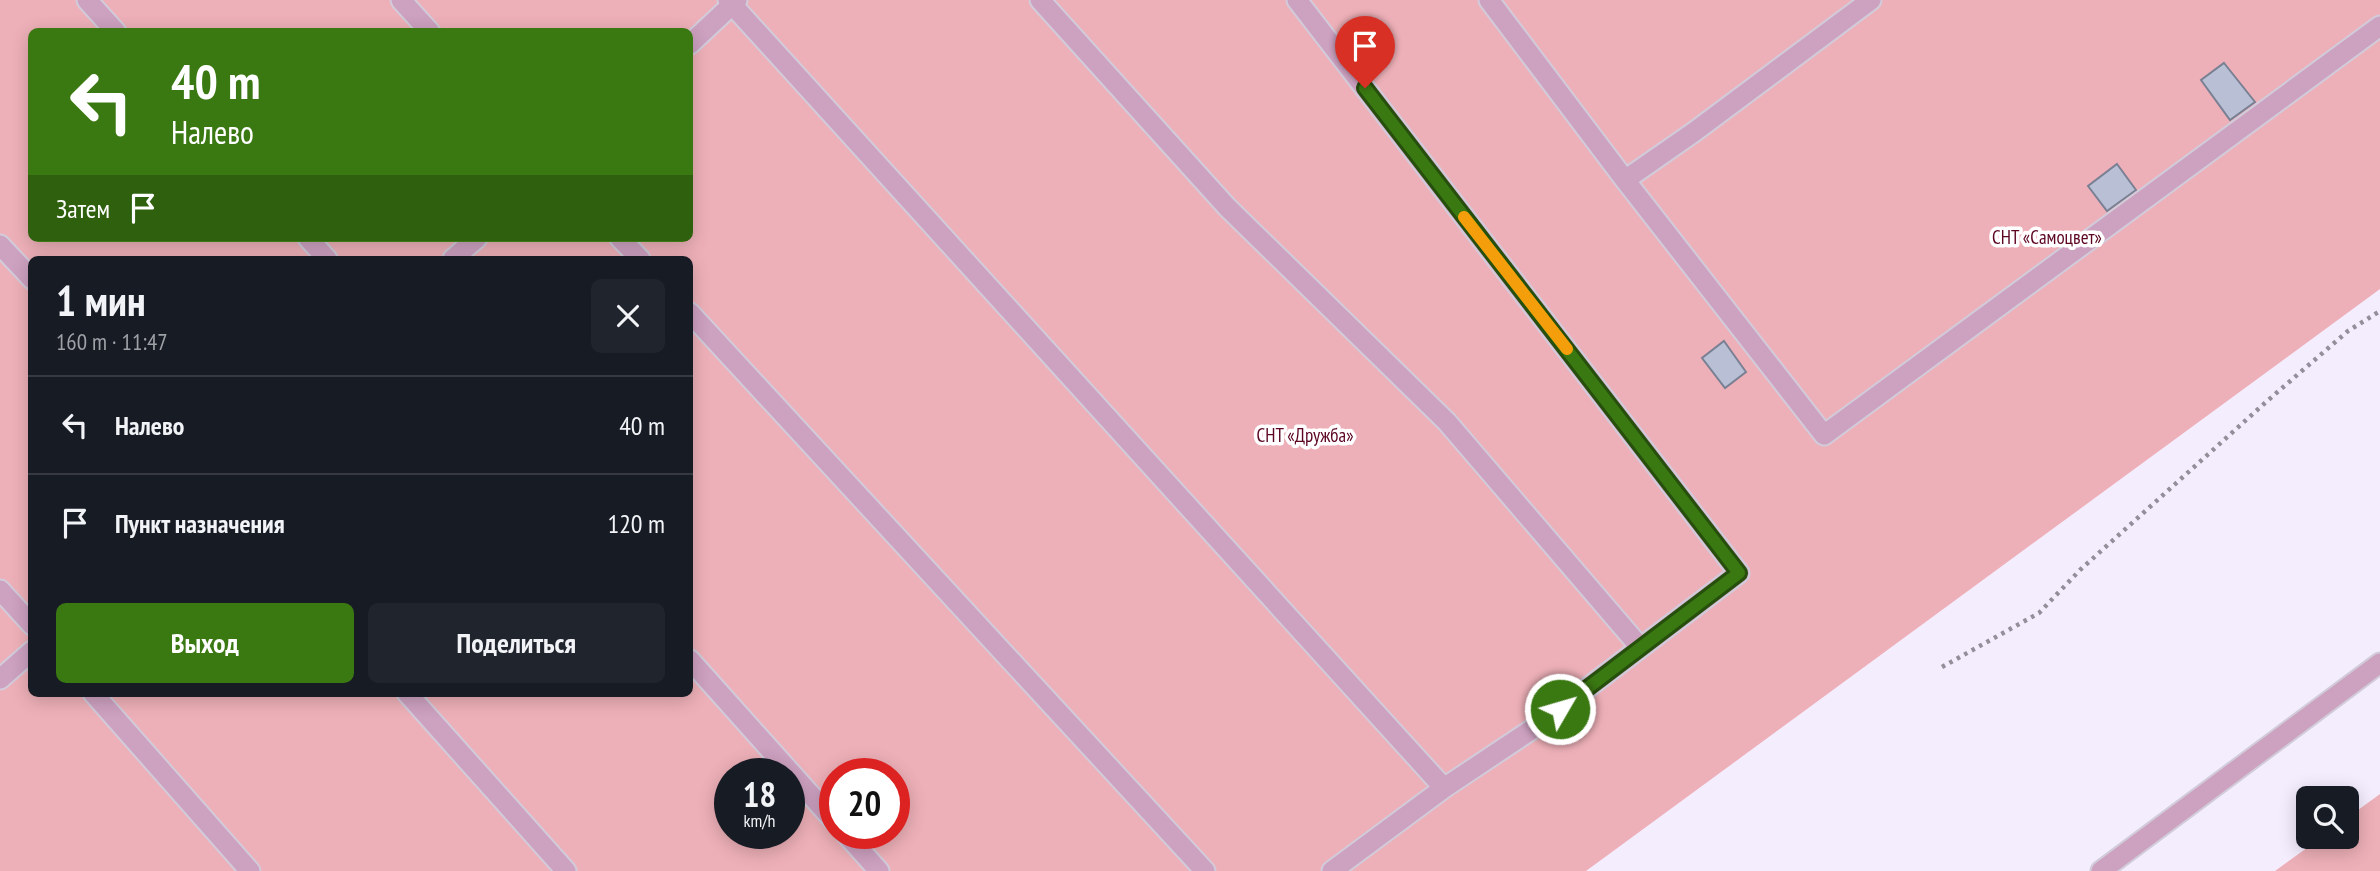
<!DOCTYPE html>
<html lang="ru">
<meta charset="utf-8">
<style>
:root{--surface:#171b24;--page:#20242c;--text:#f1f3f6;--muted:#9ea1a6;--line:#363941;--accent:#3a7812}
body{margin:0;font-family:"PT Sans Narrow",sans-serif;background:var(--page);color:var(--text);height:100vh;display:flex;flex-direction:column;font-size:26px;white-space:nowrap}
*{box-sizing:border-box;margin:0}
p{font-size:23px;color:var(--muted)}
.icon{flex:none;width:38px;height:38px;fill:none;stroke:currentColor;stroke-width:2;stroke-linecap:round;stroke-linejoin:round}
.map{position:relative;flex:1;overflow:hidden}
.side{position:absolute;left:28px;top:256px;width:665px;height:441px;display:flex;flex-direction:column;background:var(--surface);border-radius:10px;box-shadow:0 4px 18px #0003}
.side>*{flex:none}
.top-card{position:absolute;left:28px;top:28px;width:665px;height:214px;border-radius:10px;box-shadow:0 4px 18px #0003;background:#3a7812;color:#fff;overflow:hidden}
.tools{position:absolute;left:2296px;top:786px;display:grid;gap:14px}
.tools a{display:grid;place-items:center;width:63px;height:63px;border-radius:10px;background:var(--surface);box-shadow:0 4px 18px #0003;font-size:35px}
.speed{position:absolute;left:714px;top:758px;display:flex;gap:14px;font-size:35px;font-weight:700;text-align:center}
.speed>*{display:grid;place-content:center;width:91px;height:91px;border-radius:50%;background:var(--surface);box-shadow:0 4px 18px #0003;line-height:1}
.speed small{font-size:18px;font-weight:400}
.speed .limit{border:10px solid #d22;background:#fff;color:#111}
.pin{position:absolute;display:grid;place-items:center;width:60px;height:60px;color:#fff;margin:-72px -30px;border-radius:50% 50% 50% 0;rotate:-45deg;box-shadow:0 0 7px #0007}
.pin .icon{rotate:45deg}
.me{position:absolute;width:77px;margin:-38px;rotate:52deg;stroke-linejoin:round;filter:drop-shadow(0 0 5px #0008)}
.turn{display:flex;align-items:center;gap:24px;height:147px;padding:0 28px;font-size:32px}
.turn .icon{width:91px;height:91px;stroke-width:2.5}
.turn b{display:block;font-size:49px;line-height:60px}
.then{display:flex;align-items:center;height:66px;padding:0 28px;background:#0003;gap:14px;font-size:26px}
.round{display:grid;place-items:center;flex:none;width:74px;height:74px;border-radius:10px;background:var(--page)}
.headline{display:flex;align-items:center;justify-content:space-between;height:119px;padding:0 28px}
h1{font-size:42px;font-weight:600;line-height:52px}
.action{display:flex;gap:14px;margin-top:auto;padding:14px 28px}
.action a{flex:1;height:80px;border-radius:10px;background:var(--accent);color:#fff;font-size:28px;font-weight:600;line-height:80px;text-align:center}
.action a+a{background:var(--page);color:var(--text)}
ul{padding:0;list-style:none}
li{display:flex;align-items:center;gap:21px;height:98px;padding:0 28px;border-top:2px solid var(--line)}
li div{flex:1}
li b{display:block;font-size:26px}
li em{font-style:normal}
.map>svg:first-child{display:block}
</style>
<div class="map">
<svg width="2380" height="871" viewBox="0 0 2380 871">
<rect width="100%" height="100%" fill="#f4edfe"/>
<path fill="#eeb0b8" fill-rule="evenodd" d="M0 0H2380V289L1586 871H0ZM32 32H690V238H32ZM32 259H690V693H32ZM730 774H789V833H730ZM835 774H894V833H835Z
M2380 794V871H2275L2322 837 2347 836V818Z"/>
<path fill="#b9c0d5" stroke="#7a8093" stroke-width="2" d="M2224 63 2255 102 2230 120 2201 80Z
M2117 164 2136 190 2107 211 2088 186Z
M1724 341 1746 372 1725 388 1702 358Z"/>
<g fill="none" stroke-linecap="round" stroke-linejoin="round">
<defs>
<path id="service" d="M87 0 116 32
M401 0 430 32
M728 0 1444 788
M1040 0 1227 207 1447 422 1640 647
M1297 0 1739 573 1540 724 1444 788 1332 871
M1489 0 1625 180 1824 435 2380 26
M690 44 737 0
M1625 180 1694 132 1871 0
M308 238 327 259
M620 238 640 259
M0 245 32 279
M453 259 477 238
M690 313 1205 871
M0 590 32 625
M690 660 835 822
M0 679 32 651
M93 693 250 871
M407 693 566 871
M845 833 879 871
M2101 871 2380 663"/>
</defs>
<use href="#service" stroke="#d1cbda" stroke-width="23"/>
<path stroke="#938e9a" stroke-width="4.5" stroke-dasharray="3.5 5" stroke-linecap="butt" d="M1942 667 2039 613 2080 570 2266 402 2348 331 2380 311"/>
<use href="#service" stroke="#cda1c0" stroke-width="19"/>
</g>
<g fill="none" stroke-linecap="round" stroke-linejoin="round">
<defs>
<path id="route" d="M1365 88 1739 573 1560 709"/>
</defs>
<use href="#route" stroke="#264e0c" stroke-width="18"/>
<use href="#route" stroke="#3a7812" stroke-width="12"/>
<path stroke="#f59e0b" stroke-width="12" d="M1464 217 1567 349"/>
</g>
<g text-anchor="middle" dominant-baseline="central" stroke-width="7" stroke-linejoin="round" paint-order="stroke">
<g font-size="19" fill="#5b0521" stroke="#fff">
<text x="2047" y="237">СНТ «Самоцвет»</text>
<text x="1305" y="435">СНТ «Дружба»</text>
</g>
</g>
</svg>
<div class="tools">
<a><svg class="icon" aria-label="search" viewBox="0 0 24 24"><circle cx="10" cy="10" r="6"/><path d="M15 15l6 6"/></svg></a>
</div>
<div class="speed"><div>18<small>km/h</small></div><div class="limit">20</div></div>
<div class="pin" style="left:1365px;top:88px;background:#d93025"><svg class="icon" aria-label="arrive" viewBox="0 0 24 24"><path d="M6 21V4h12l-3 4 3 4H6"/></svg></div>
<svg class="me" style="left:1560px;top:709px" viewBox="-20 -20 40 40"><circle r="17" fill="#3a7812" stroke="#fff" stroke-width="3"/><path d="M0-11L8 9 0 5-8 9z" fill="#fff"/></svg>
<div class="top-card">
<div class="turn"><svg class="icon" aria-label="left" viewBox="0 0 24 24"><path d="M17 20v-9H6M10 6l-5 5 5 5"/></svg><div><b>40 m</b>Налево</div></div>
<div class="then">Затем<svg class="icon" aria-label="arrive" viewBox="0 0 24 24"><path d="M6 21V4h12l-3 4 3 4H6"/></svg></div>
</div>
<section class="side">
<div class="headline"><div><h1>1 мин</h1><p>160 m · 11:47</p></div><a class="round"><svg class="icon" aria-label="close" viewBox="0 0 24 24"><path d="M6 6l12 12M18 6L6 18"/></svg></a></div>
<ul>
<li><svg class="icon" aria-label="left" viewBox="0 0 24 24"><path d="M17 20v-9H6M10 6l-5 5 5 5"/></svg><div><b>Налево</b></div><em>40 m</em></li>
<li><svg class="icon" aria-label="arrive" viewBox="0 0 24 24"><path d="M6 21V4h12l-3 4 3 4H6"/></svg><div><b>Пункт назначения</b></div><em>120 m</em></li>
</ul>
<div class="action"><a>Выход</a><a>Поделиться</a></div>
</section>
</div>
